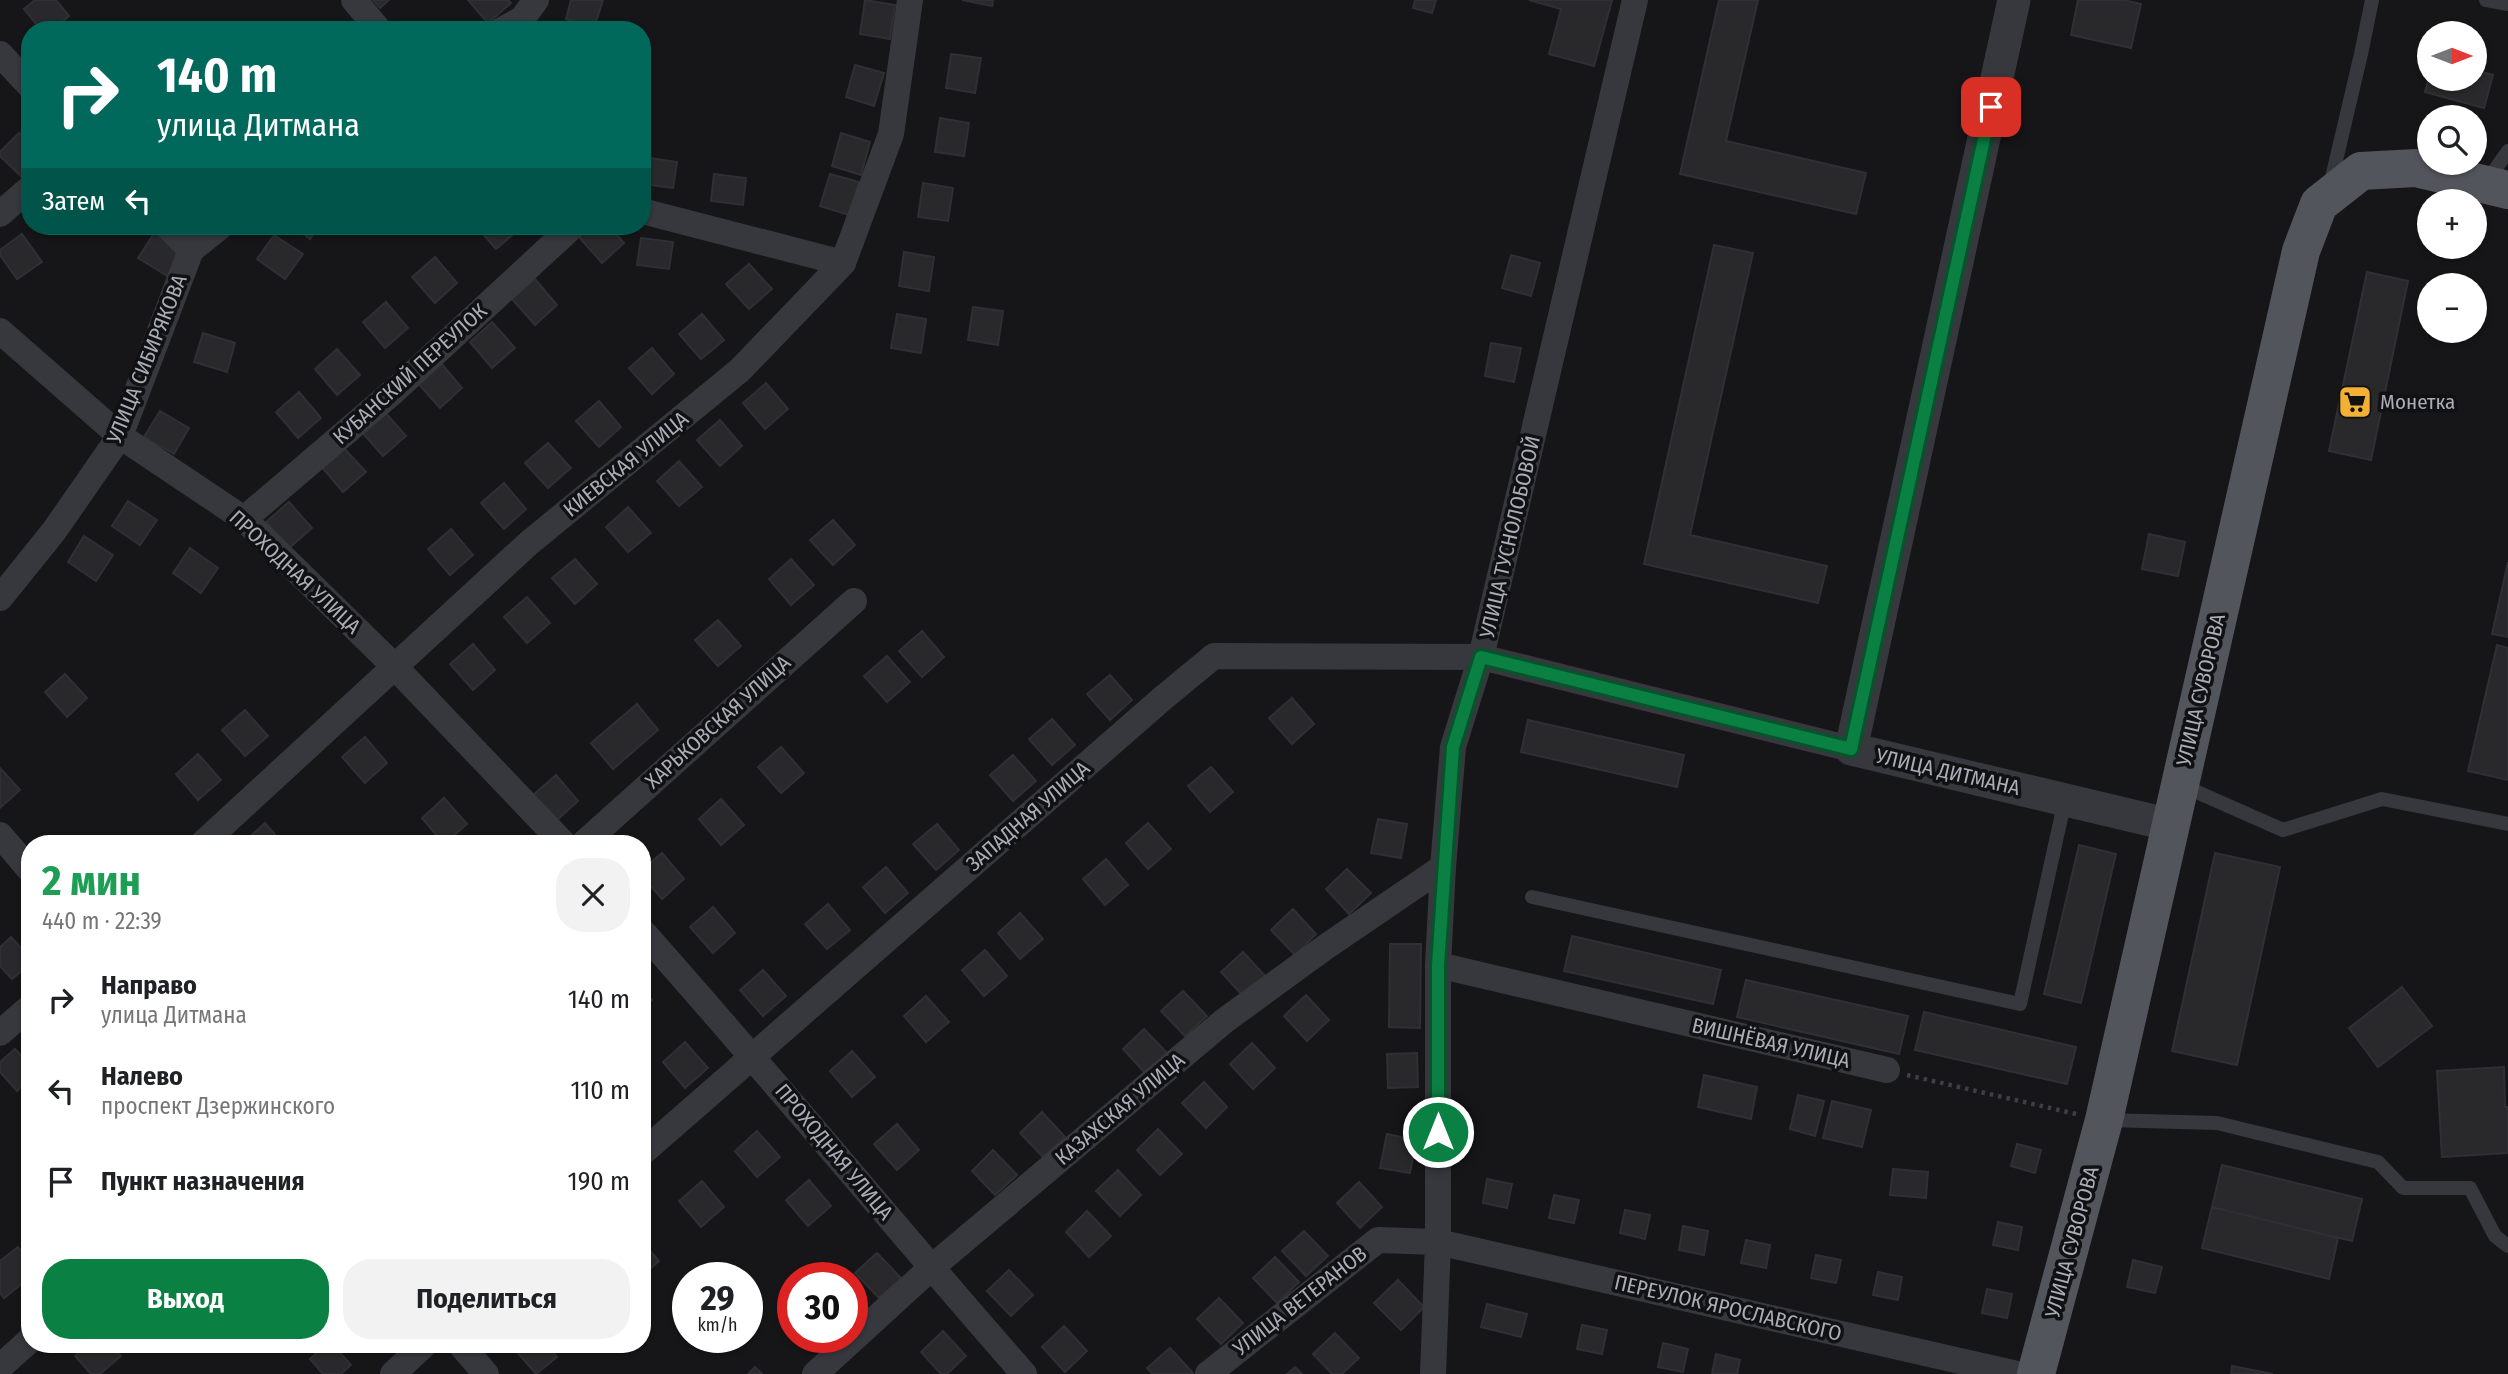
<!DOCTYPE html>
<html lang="ru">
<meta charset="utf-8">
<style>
:root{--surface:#fff;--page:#f2f2f2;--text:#202124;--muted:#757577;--accent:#0b8043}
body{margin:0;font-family:"Fira Sans Condensed",sans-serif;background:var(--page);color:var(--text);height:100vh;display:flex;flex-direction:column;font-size:26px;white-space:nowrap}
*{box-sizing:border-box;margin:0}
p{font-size:23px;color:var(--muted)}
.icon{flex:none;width:38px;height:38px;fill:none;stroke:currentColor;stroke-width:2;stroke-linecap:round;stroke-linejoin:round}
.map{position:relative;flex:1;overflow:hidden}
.drawer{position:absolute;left:21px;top:835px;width:630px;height:518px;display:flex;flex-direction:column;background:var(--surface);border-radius:28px;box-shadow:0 2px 5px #0004}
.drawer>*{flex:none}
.banner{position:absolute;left:21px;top:21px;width:630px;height:214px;border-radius:28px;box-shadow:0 2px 5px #0004;background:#00695c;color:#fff;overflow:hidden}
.needle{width:46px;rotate:90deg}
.buttons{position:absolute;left:2417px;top:21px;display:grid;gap:14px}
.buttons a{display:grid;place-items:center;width:70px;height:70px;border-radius:50%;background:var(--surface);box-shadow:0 2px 5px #0004;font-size:35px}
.speed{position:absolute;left:672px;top:1262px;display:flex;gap:14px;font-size:35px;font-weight:700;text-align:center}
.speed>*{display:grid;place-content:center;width:91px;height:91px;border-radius:50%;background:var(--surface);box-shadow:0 2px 5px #0004;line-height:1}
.speed small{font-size:18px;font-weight:400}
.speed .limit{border:10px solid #d22;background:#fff;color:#111}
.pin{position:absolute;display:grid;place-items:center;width:60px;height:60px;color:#fff;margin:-30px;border-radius:14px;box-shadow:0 4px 10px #0006}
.me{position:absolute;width:77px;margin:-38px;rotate:0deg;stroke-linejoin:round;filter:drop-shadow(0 0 5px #0008)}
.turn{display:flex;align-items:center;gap:24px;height:147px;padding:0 21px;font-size:32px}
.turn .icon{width:91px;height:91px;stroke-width:2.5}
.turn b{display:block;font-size:49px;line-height:60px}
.then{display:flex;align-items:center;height:66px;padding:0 21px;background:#0003;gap:14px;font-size:26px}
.round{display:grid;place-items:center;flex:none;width:74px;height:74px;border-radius:28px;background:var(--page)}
.headline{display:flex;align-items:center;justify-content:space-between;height:119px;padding:0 21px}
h1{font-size:42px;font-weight:700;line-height:52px;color:#1e9e55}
.cta{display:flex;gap:14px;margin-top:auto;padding:14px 21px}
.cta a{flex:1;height:80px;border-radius:28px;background:var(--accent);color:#fff;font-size:28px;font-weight:700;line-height:80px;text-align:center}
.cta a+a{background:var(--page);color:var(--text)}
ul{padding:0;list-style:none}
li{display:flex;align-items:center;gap:21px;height:91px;padding:0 21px}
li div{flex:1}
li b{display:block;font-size:26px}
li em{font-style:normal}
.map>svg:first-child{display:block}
</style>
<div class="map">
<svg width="2508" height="1374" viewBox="0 0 2508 1374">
<rect width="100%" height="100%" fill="#161618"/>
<path fill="#29292c" stroke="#303034" stroke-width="2" d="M35 0H56L69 16 53 30H41L24 9Z
M373 0H389L380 8Z
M468 0H508L511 3 488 23Z
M571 0H603L594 28 566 19Z
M865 0 895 5 890 39 860 34Z
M962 0H993L992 6Z
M1415 0H1436L1432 13 1413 8Z
M1529 0H1612L1594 66 1549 54 1561 9Z
M1719 0H1758L1726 141 1866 173 1856 214 1680 174Z
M2078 0H2124L2141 4 2131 48 2071 35Z
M951 54 981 58 975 93 946 88Z
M855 65 884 73 874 106 846 97Z
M2474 70 2493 75 2484 108 2425 92 2429 77 2474 79Z
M940 118 969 123 964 156 935 152Z
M19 133 30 143V171L23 178 0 156V152Z
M841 133 870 142 861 175 832 166Z
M644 157 677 162 673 188 642 184Z
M714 174 746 178 743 205 711 201Z
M830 174 859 182 849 215 820 206Z
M923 183 953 188 948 221 918 217Z
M294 226H320L310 239Z
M476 226H516L519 229 496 249Z
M592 226H609L624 243 602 263 579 237Z
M155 232 184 251 167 276 138 258Z
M22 234 42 262 17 279 0 255V250Z
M274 235 303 254 285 279 257 259Z
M641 238 673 242 669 269 637 265Z
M1714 245 1753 253 1690 535 1827 566 1818 603 1644 564Z
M904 252 934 257 929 291 899 286Z
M1511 255 1540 263 1531 296 1502 288Z
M435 257 457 283 435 303 412 277Z
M749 264 772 289 749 309 726 284Z
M2367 272 2408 281 2371 460 2329 451Z
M535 279 557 305 535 325 512 299Z
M386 302 408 328 385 348 363 322Z
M973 307 1003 311 998 345 968 340Z
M702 314 724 340 701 359 679 334Z
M897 314 926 319 921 353 891 348Z
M492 322 515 348 492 368 470 342Z
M203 333 235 343 227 372 194 362Z
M1491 343 1521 348 1514 382 1485 376Z
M652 348 674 374 652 394 629 368Z
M337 349 360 375 337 395 315 369Z
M440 362 462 388 440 408 417 382Z
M766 383 788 409 765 429 743 403Z
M299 392 321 418 298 438 276 412Z
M599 401 621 427 599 447 576 421Z
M383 410 406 436 383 456 360 430Z
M160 411 189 428 174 454 144 437Z
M720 420 742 446 720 466 697 440Z
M548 443 571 468 548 488 525 463Z
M343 447 366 472 343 492 321 466Z
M679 461 702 487 679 506 657 481Z
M504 483 526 509 504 529 481 503Z
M128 501 157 520 140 545 112 526Z
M289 502 312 528 289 548 266 522Z
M628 507 651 533 628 552 606 527Z
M833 520 855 545 833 565 810 540Z
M451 529 473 555 450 575 428 549Z
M2149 534 2185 542 2178 576 2142 569Z
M84 536 113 555 96 581 68 562Z
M190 548 218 568 201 593 173 573Z
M575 559 597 584 575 604 552 578Z
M791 559 814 585 791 605 769 579Z
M2508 562V637L2492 634Z
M527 597 550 623 527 643 504 617Z
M718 620 741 646 718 666 695 640Z
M922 631 944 657 922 677 899 651Z
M473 644 495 670 473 690 450 664Z
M2497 645 2508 648V780L2468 771Z
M887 656 910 682 887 702 864 676Z
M65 674 87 698 67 717 45 692Z
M1110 675 1132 700 1110 720 1087 694Z
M1292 698 1314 724 1292 744 1269 718Z
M637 704 658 730 613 769 591 743Z
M245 710 268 736 245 756 222 730Z
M1052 719 1075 745 1052 765 1029 739Z
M1528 720 1684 755 1677 787 1521 752Z
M365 737 387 763 365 783 342 757Z
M781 747 804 773 781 793 758 767Z
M198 754 221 780 198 800 176 774Z
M1013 755 1036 781 1013 801 990 775Z
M1211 767 1233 792 1210 812 1188 786Z
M0 768 20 790 0 808Z
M556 775 578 801 556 821 533 795Z
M444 798 467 824 444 844 422 818Z
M721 799 744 825 721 845 699 819Z
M1378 819 1407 824 1401 858 1371 853Z
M265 823 283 844H242Z
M1148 823 1171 849 1148 869 1126 843Z
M937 824 959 850 936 870 913 844Z
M2079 845 2116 854 2081 1003 2044 994Z
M662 853 684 879 662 899 642 876V870Z
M2215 853 2280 867 2237 1065 2172 1051Z
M1106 859 1128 885 1105 905 1083 879Z
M886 867 908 893 885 913 863 887Z
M1347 869 1371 893 1349 914 1326 889Z
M828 904 850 930 827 949 805 924Z
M713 907 735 933 713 953 690 927Z
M1293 909 1316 934 1295 955 1271 930Z
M1020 913 1043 939 1020 959 998 933Z
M1572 936 1721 970 1713 1004 1564 971Z
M11 937 30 958V964L12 979 0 966V947Z
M1390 944H1421L1420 1028 1389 1027Z
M985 950 1007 976 984 996 962 970Z
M1243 952 1266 977 1244 997 1221 972Z
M763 970 786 996 763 1016 740 990Z
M1746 980 1908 1016 1899 1054 1737 1017Z
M2402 987 2432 1026 2378 1067 2349 1028Z
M642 990 652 1000 642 1009Z
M1183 991 1207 1016 1185 1036 1161 1011Z
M1306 995 1329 1020 1307 1041 1284 1016Z
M926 996 949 1022 926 1042 904 1016Z
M1924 1012 2076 1047 2067 1084 1915 1050Z
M1144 1029 1168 1054 1146 1074 1123 1049Z
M685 1042 708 1068 685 1088 663 1062Z
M1252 1043 1275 1068 1253 1089 1230 1064Z
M15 1049 30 1065V1079L17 1091 0 1072V1062Z
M852 1051 875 1077 852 1097 830 1071Z
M1417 1053 1418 1087 1388 1088 1387 1054Z
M2504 1067 2505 1107H2508V1153L2442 1157 2437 1071Z
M1704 1075 1757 1087 1751 1119 1698 1107Z
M1204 1082 1227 1107 1206 1128 1182 1103Z
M1798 1095 1824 1101 1815 1136 1790 1129Z
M1832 1101 1871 1110 1862 1147 1823 1138Z
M1042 1112 1065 1137 1043 1157 1020 1133Z
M897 1124 919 1150 897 1170 874 1144Z
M1158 1129 1182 1154 1160 1175 1137 1150Z
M757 1131 780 1157 757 1177 735 1151Z
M1387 1134 1416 1140 1410 1173 1380 1168Z
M2017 1144 2041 1150 2035 1173 2011 1166Z
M993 1150 1017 1175 995 1195 972 1171Z
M2222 1165 2362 1199 2352 1241 2212 1207Z
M1893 1169 1928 1172 1926 1198 1890 1195Z
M1118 1170 1141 1195 1120 1216 1096 1191Z
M1487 1179 1512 1184 1507 1208 1483 1203Z
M809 1180 831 1206 808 1226 786 1200Z
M702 1181 724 1207 701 1227 679 1201Z
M1359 1182 1382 1207 1360 1228 1337 1203Z
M1554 1195 1579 1200 1574 1223 1549 1218Z
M2212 1207 2338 1238 2329 1279 2202 1248Z
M1625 1210 1650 1215 1645 1239 1620 1233Z
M1087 1211 1111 1236 1089 1257 1066 1232Z
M1998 1222 2022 1227 2018 1250 1993 1245Z
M1683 1226 1708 1231 1704 1255 1679 1250Z
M1304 1231 1328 1256 1306 1276 1282 1251Z
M1746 1240 1770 1245 1766 1268 1741 1263Z
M642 1242 659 1261 642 1276Z
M18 1247 30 1262V1277L4 1298 0 1293V1261Z
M877 1253 901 1278 879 1298 855 1273Z
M1816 1255 1841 1260 1836 1283 1811 1278Z
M1275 1257 1299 1282 1277 1303 1253 1278Z
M2133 1260 2162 1267 2155 1293 2127 1287Z
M1009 1270 1033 1295 1011 1316 987 1291Z
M1878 1272 1902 1277 1898 1300 1873 1295Z
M1398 1280 1424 1307 1401 1330 1374 1303Z
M1987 1289 2012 1294 2007 1318 1982 1313Z
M1219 1298 1243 1323 1221 1344 1197 1319Z
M1487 1304 1527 1314 1521 1337 1481 1327Z
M1582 1325 1607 1330 1602 1354 1577 1349Z
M1064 1326 1087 1351 1065 1372 1042 1347Z
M943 1331 966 1356 947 1374H941L921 1352Z
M1335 1333 1359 1358 1342 1374H1332L1313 1354Z
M1663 1343 1688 1349 1683 1372 1658 1367Z
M88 1344H110L121 1356 100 1374H91L75 1356Z
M326 1344H332L351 1365 341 1374H323L310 1359Z
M523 1344H546L557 1357 536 1374 516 1351Z
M1170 1348 1193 1373 1192 1374H1153L1147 1368Z
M1716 1354 1740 1360 1737 1374H1712Z
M2232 1366 2273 1374H2231Z
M755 1367 762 1374H748Z
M1295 1367 1302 1374H1287Z"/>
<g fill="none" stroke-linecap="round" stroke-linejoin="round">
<path stroke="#3d3f44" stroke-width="4.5" stroke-dasharray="3.5 5" stroke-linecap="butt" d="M1907 1075 2076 1114"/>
<path stroke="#37383d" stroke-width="14" d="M2486 0 2508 4
M2487 181 2508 151
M2330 186 2361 54 2372 0
M2181 785 2283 830 2382 799 2508 824
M1532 897 2020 1004 2065 800
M2106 1120 2217 1123 2378 1162 2403 1188H2470L2495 1236 2508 1246"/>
<path stroke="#37383d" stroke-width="26" d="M354 0 379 30
M502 30 522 19 536 0
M0 54 30 86
M642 211 843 263
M0 214 30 188
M167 226 191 250
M0 331 120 436 244 519 394 666 564 844
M244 519 394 391 573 226
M0 598 54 531 120 436 191 250 221 226
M0 835 30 870
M202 844 529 543 740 370 843 263 891 134 910 0
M583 844 854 601
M642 931C772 1077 896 1228 1024 1374
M1438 965 1887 1070
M0 1033 30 1007
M642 1153 1163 698 1214 656 1481 657 1851 749
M460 1344 486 1374
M0 1367 30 1340
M393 1374 425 1344
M815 1374 931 1268 1224 1021 1327 946 1443 867
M1208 1374 1378 1240 1438 1242 2017 1374
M1433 1374 1438 1242V965L1443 867 1453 747 1481 657 1635 0"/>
<path stroke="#37383d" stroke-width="33" d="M2014 0 1851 749 2171 825"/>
<path stroke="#53555c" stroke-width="38" d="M2036 1374 2104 1120 2301 251 2319 204 2361 171 2416 168 2508 190"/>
</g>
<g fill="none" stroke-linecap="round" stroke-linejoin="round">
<defs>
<path id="route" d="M1438 1132V965L1453 747 1481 657 1851 749 1991 107"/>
</defs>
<use href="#route" stroke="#07532c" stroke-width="18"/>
<use href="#route" stroke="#0b8043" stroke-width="12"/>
</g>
<defs>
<symbol id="supermarket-square" viewBox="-11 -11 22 22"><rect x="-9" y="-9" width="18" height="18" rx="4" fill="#f2b134" stroke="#111113"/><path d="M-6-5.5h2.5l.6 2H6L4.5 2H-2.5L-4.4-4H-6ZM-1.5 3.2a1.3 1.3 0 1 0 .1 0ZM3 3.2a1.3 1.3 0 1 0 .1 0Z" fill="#111"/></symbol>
</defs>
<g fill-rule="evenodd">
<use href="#supermarket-square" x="2336" y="383" width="38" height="38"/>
</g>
<g text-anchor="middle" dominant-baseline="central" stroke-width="7" stroke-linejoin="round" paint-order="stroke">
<g font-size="21" fill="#a8adb8" stroke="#111113">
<text transform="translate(147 359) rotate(-68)">УЛИЦА СИБИРЯКОВА</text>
<text transform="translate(410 374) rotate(-42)">КУБАНСКИЙ ПЕРЕУЛОК</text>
<text transform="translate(626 464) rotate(-39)">КИЕВСКАЯ УЛИЦА</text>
<text transform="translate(1510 537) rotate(-77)">УЛИЦА ТУСНОЛОБОВОЙ</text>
<text transform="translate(295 572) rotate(43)">ПРОХОДНАЯ УЛИЦА</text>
<text transform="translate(2201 690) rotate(-77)">УЛИЦА СУВОРОВА</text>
<text transform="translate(718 722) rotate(-42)">ХАРЬКОВСКАЯ УЛИЦА</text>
<text transform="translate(1948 772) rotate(13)">УЛИЦА ДИТМАНА</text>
<text transform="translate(1028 816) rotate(-41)">ЗАПАДНАЯ УЛИЦА</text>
<text transform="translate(1771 1043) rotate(13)">ВИШНЁВАЯ УЛИЦА</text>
<text transform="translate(1120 1109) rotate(-40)">КАЗАХСКАЯ УЛИЦА</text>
<text transform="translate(834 1152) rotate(50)">ПРОХОДНАЯ УЛИЦА</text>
<text transform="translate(2072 1242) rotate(-75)">УЛИЦА СУВОРОВА</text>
<text transform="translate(1300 1301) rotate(-38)">УЛИЦА ВЕТЕРАНОВ</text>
<text transform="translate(1728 1308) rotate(13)">ПЕРЕУЛОК ЯРОСЛАВСКОГО</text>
</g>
<g font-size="21" fill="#a8adb8" stroke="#111113" text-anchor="start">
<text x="2380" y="402">Монетка</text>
</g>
</g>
</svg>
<div class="buttons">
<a><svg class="needle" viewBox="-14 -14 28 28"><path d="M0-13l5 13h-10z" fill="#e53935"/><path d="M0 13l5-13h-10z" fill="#757577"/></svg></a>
<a><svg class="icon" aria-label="search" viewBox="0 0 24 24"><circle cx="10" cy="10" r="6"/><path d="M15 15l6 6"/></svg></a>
<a>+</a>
<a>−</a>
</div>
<div class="speed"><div>29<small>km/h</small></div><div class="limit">30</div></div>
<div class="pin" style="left:1991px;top:107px;background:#d93025"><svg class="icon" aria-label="arrive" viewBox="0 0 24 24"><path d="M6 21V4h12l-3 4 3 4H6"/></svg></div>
<svg class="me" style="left:1438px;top:1132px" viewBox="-20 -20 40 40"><circle r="17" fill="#0b8043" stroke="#fff" stroke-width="3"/><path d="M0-11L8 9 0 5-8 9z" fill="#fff"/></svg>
<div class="banner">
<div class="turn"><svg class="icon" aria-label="right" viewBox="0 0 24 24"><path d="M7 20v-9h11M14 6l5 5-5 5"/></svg><div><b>140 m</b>улица Дитмана</div></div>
<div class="then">Затем<svg class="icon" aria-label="left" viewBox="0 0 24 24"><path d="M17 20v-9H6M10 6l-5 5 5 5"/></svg></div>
</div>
<section class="drawer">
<div class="headline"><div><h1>2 мин</h1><p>440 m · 22:39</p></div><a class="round"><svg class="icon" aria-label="close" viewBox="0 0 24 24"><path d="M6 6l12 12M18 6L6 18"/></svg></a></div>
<ul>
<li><svg class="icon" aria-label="right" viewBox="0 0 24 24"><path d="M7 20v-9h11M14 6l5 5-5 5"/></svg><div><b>Направо</b><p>улица Дитмана</p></div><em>140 m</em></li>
<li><svg class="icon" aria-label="left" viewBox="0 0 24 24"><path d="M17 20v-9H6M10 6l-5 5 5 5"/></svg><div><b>Налево</b><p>проспект Дзержинского</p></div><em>110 m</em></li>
<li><svg class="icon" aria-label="arrive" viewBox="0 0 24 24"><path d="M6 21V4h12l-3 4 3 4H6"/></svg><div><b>Пункт назначения</b></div><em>190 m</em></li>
</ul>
<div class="cta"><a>Выход</a><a>Поделиться</a></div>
</section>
</div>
